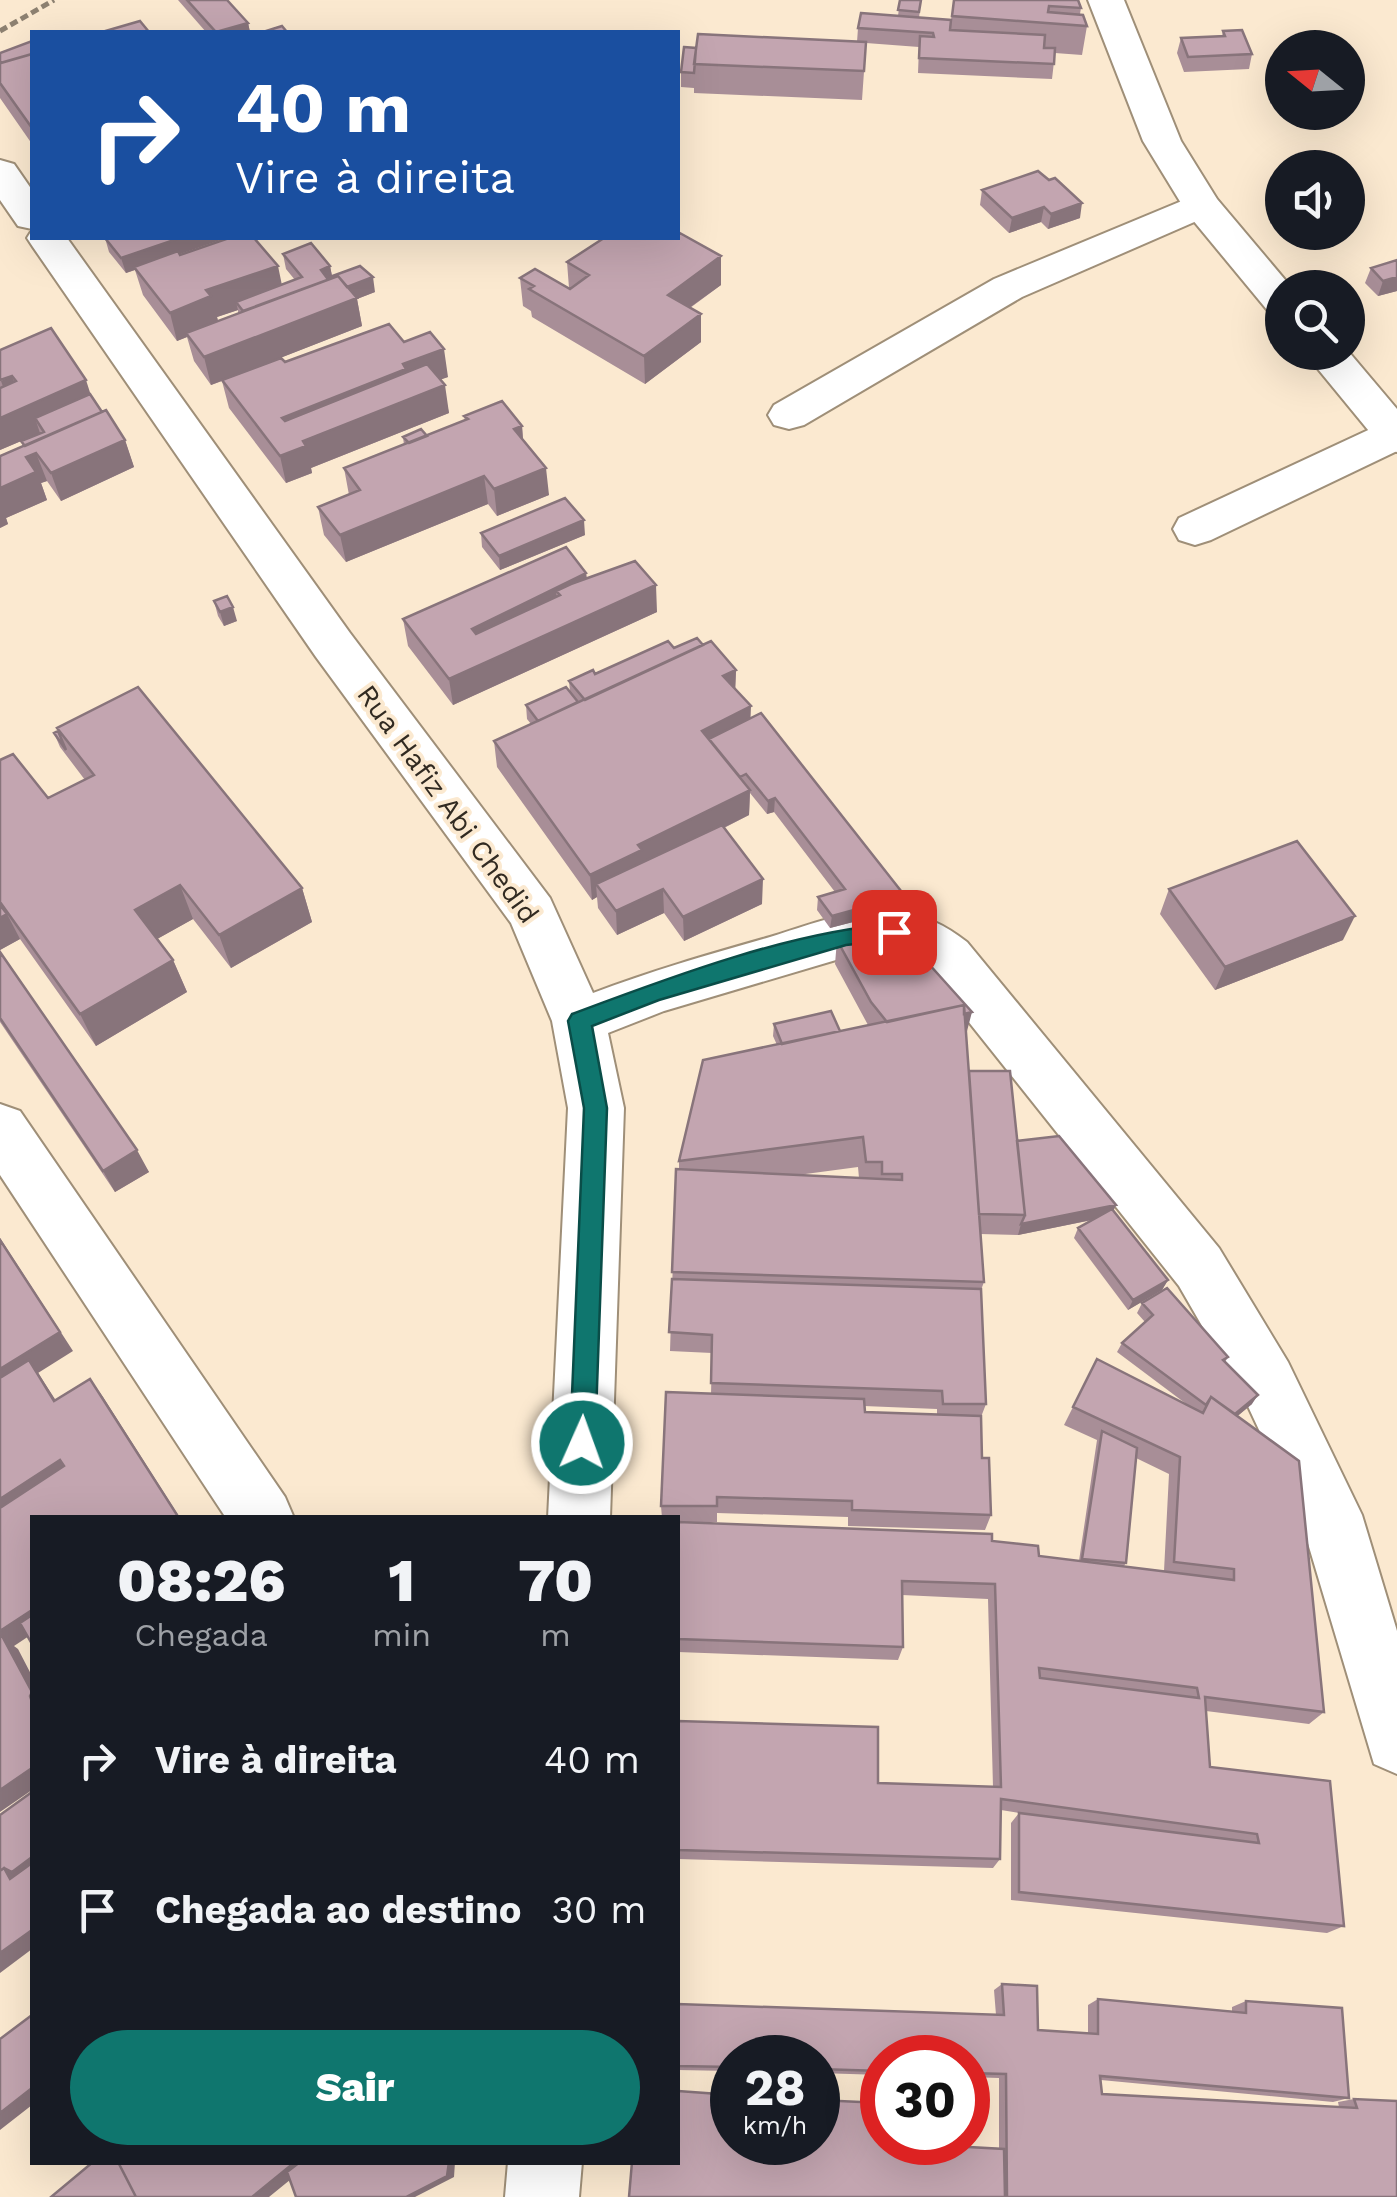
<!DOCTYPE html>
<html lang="pt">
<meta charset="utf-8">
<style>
:root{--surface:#171b24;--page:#242831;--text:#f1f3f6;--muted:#9ea1a6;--accent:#0f766e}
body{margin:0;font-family:"Work Sans",sans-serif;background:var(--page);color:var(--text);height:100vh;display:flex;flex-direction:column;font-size:38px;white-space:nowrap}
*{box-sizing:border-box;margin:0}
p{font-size:32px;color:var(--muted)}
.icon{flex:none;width:55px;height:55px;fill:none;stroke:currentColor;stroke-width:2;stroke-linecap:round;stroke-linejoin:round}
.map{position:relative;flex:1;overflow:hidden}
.sheet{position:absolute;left:30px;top:1515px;width:650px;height:650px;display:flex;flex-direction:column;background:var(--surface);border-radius:0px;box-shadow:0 10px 40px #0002}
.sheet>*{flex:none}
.banner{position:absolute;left:30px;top:30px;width:650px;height:210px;border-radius:0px;box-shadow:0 10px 40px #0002;background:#1a4fa0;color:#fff;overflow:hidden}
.needle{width:65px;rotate:288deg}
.fabs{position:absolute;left:1265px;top:30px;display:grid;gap:20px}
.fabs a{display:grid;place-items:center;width:100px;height:100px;border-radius:50%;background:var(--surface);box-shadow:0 10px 40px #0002;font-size:50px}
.speed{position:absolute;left:710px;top:2035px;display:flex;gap:20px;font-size:50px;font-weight:700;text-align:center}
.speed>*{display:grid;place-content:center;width:130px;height:130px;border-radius:50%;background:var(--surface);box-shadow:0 10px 40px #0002;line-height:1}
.speed small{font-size:25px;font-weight:400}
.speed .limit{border:15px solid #d22;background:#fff;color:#111}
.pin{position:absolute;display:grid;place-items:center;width:85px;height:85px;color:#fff;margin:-42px;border-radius:20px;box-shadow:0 5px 15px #0006}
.me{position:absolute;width:110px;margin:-55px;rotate:2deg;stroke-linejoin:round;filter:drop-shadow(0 0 8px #0008)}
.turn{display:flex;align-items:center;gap:35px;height:210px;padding:0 40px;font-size:45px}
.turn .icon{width:130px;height:130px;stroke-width:2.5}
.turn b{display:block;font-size:70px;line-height:85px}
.eta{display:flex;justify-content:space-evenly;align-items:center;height:170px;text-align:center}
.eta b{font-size:60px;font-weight:800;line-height:70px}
.cta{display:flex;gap:20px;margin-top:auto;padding:20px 40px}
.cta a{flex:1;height:115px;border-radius:60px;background:var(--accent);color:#fff;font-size:40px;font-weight:800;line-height:115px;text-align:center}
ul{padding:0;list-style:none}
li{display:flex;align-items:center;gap:30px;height:150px;padding:0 40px}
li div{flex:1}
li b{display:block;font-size:38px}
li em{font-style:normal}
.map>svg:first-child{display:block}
</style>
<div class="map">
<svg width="1397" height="2197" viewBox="0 0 1397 2197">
<rect width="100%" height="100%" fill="#fbe9d0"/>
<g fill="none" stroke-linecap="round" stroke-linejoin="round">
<defs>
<path id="minor" d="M0 160 14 164 32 190V229L18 226 0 200Z
M1201 193 1215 197 1221 205 1215 213 1022 297 804 425 789 429 774 425 768 415 774 405 994 279Z
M32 230V238H67L350 633 550 898 593 993C651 971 710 954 770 937 810 925 855 906 897 912 925 915 945 925 967 942L1219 1248 1288 1362 1362 1515 1397 1631V1774L1374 1764 1301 1520 1246 1402 1179 1286 929 972 909 956 894 953 846 957 664 1011 608 1033 624 1108 610 1518H548L568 1108 552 1021 511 923 316 657 33 247 27 238Z
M1397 421V451L1211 540 1195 545 1179 540 1173 529 1179 518 1379 425Z
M0 1104 20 1111 285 1497 294 1518H226L0 1175Z
M508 2162H582L579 2197H505Z"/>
<path id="major" d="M1088 0H1124L1181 141 1217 199 1292 288H1282V315L1268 311 1187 213 1143 141Z
M1348 351 1397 409V452L1382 447 1304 352Z"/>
</defs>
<use href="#minor" stroke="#9f8f78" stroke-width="4"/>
<use href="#major" stroke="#9f8f78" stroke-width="4"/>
<path stroke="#8d8171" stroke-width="5" stroke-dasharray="8 4" stroke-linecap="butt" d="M0 31 54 0"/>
<use href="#minor" fill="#fff" fill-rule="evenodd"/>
<use href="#major" fill="#fff" fill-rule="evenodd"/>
</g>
<path fill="#a88e97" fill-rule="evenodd" d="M178 0H227L248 23 250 32H206Z
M900 0H921L919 18 951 20 954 0 1081 8 1080 14 1087 26 1082 55 1055 53 1052 79 918 73 919 47 866 43 862 100 694 93V88L681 87V72L696 48 857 42 858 28 898 16Z
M1223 31 1252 54 1249 69 1184 72 1177 53 1181 38 1222 36Z
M32 41V144L0 98V53Z
M1038 171 1080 218 1048 229 1041 222 1009 233 980 205 982 190Z
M105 238H226L179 254 282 285 295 280 286 269 283 254 330 266 332 276 375 292 357 299 362 326 241 373 285 362 404 342 448 377 441 379 449 413 311 468 312 473 286 483 229 408 222 381 211 385 194 361 187 337 177 341 143 295 135 270 126 273 109 252ZM238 310V313L218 321 217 317Z
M1397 260V291L1378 296 1365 283 1371 268Z
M567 262 721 285 690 308 701 342 645 384 532 317 531 311 523 306 520 278 569 288Z
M0 350 90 394 102 412 125 440 134 467 61 501 47 481 41 483 47 500 6 518 8 524 0 528 23 446 21 441 40 433 0 450Z
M464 416 522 426 523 440 549 495 497 516 488 504 346 562 324 535 318 507 349 495 344 468 404 445 403 437 427 436 465 421Z
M481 533 585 535 500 570 482 547Z
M586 573 587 578 657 612 453 705 408 646 403 619Z
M214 601 237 621 224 626 218 616Z
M703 645 736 670 735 689 750 718 905 896 903 909 830 928 817 910 818 897 835 892 774 812 767 814 750 793 749 815 724 828 762 904 684 941 664 913 617 935 598 908 597 897 592 900 497 767 494 741 531 724 527 719 526 705 570 692 569 681 595 674 674 648Z
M58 731 302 888 312 922 231 968 193 919 157 939 173 960 187 992 96 1046 20 939 0 950V760L48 798 85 780 60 747 54 733Z
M1169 889 1343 940 1215 990 1160 914Z
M837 940 966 1035 969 1071 1017 1141 1116 1205 1113 1211 1168 1280 1162 1290 1128 1310 1074 1238 1078 1228 1092 1220 1018 1235 980 1234 984 1282 981 1290 986 1404 981 1417 982 1458 991 1515 985 1530 848 1526V1517L717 1513V1522H678V1518H662L661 1506 711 1394 712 1353 670 1351 676 1169H679V1161L777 1045 773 1036 774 1024 840 1031 868 1025 835 964ZM858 1167 859 1178 798 1175ZM864 1406 937 1409V1415L865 1412Z
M0 952 149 1172 115 1192 0 1022Z
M1142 1303 1228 1357 1225 1362 1252 1404 1237 1416 1324 1712 1309 1724 1206 1711 1210 1767 1344 1926 1327 1933 1011 1900V1823L1019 1813 1001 1810 1000 1859 993 1868 678 1859V1721L878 1783 993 1787 988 1599 902 1595 903 1647 898 1660 678 1652V1522L992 1541 1039 1556 1079 1561 1097 1440 1064 1425 1097 1359 1189 1406 1117 1352 1122 1343 1145 1322 1137 1313ZM1136 1458 1169 1474 1164 1571 1124 1566 1126 1563Z
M1002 1984 1038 2030 1088 2034V2005L1098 1999 1232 2011V2007L1246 2001 1349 2098 1333 2102 1101 2080 1102 2094 1339 2107 1338 2102 1354 2099 1397 2197H629L969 2147 999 2148V2078L968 2077V2058H882V2075L818 2073V2058H732V2071L678 2070V2004L996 2015 994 1990Z"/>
<path fill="#88747b" d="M248 23 250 32H218Z
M1082 203 1080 218 1048 229 1051 214Z
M1044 207 1041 222 1009 233 1012 218Z
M180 238H226L126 273 121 258Z
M721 256V285L668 323V295Z
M278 266 284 295 236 302 238 310 217 317 219 325 186 333 187 337 177 341 170 313 206 290Z
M330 266 333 281 324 285 321 270Z
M373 277 375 292 357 299 362 326 211 385 204 357 252 323Z
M1397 277V291L1378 296 1383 281Z
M701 314V342L645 384 644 356Z
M444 349 448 377 409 391 288 446 282 418 403 364Z
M12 376 22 404 11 409 1 381Z
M86 380 95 408 35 418 40 433 0 450V418Z
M445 385 449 413 311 468 312 473 286 483 280 456 303 441Z
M522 426 524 454 514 429Z
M125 440 134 467 61 501 51 473Z
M36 453 47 481 41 483 47 500 6 518 8 524 0 528V488L26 457Z
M546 468 549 495 497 516 494 489Z
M484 476 488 504 346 562 340 535Z
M584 520 585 535 500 570 499 556Z
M586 573 588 600 560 595 556 591 558 614 476 655 472 629Z
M656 585 657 612 453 705 449 679Z
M233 607 237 621 224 626 220 612Z
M736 670 735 696 723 676Z
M751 706 750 732 715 750 702 731Z
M750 790 749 815 643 868 596 884 597 897 592 900 590 875 638 845Z
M775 798 774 812 767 814 768 801Z
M763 879 762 904 684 941 683 917Z
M180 885 193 919 150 943 135 910Z
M302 888 312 922 231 968 219 935Z
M663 889 664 913 617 935 616 911Z
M905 896 903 909 830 928 832 916Z
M7 914 20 939 0 950V918Z
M1355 916 1343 940 1215 990 1225 967Z
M173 960 187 992 96 1046 80 1014Z
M972 1012 966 1035 893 1028Z
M137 1150 149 1172 115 1192 103 1171Z
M1116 1205 1111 1216 1018 1235 1021 1224Z
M0 1238 73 1351 38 1373 68 1419 0 1397Z
M1168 1280 1162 1290 1128 1310 1133 1300Z
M90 1379 103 1397 180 1518H179Z
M1258 1395 1252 1404 1221 1430 1227 1421Z
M60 1460 74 1477 0 1525V1499Z
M32 1610V1634L14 1646 18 1649 32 1676V1692L0 1656V1631Z
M32 1768V1790L0 1812V1790Z
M32 1857V1868L0 1891 4 1868Z
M32 1930V1949L0 1973V1953Z
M32 2088V2105L0 2130V2113Z
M295 2162H312L269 2197H252Z
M449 2162H455L454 2177 415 2197H406Z"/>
<path fill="#c3a5b0" stroke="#88747b" stroke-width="2.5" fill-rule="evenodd" d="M187 0H227L248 23 216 32Z
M900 0H921L919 12 898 10Z
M954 0H1078L1081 8 1049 6 1048 12 1083 15 1087 26 952 16Z
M861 13 951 20 950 30 1045 35 1044 48H1055L1054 64 919 58 920 36 934 37 933 33 858 28Z
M140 21 149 32H102Z
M282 26 287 32H263Z
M1242 30 1252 54 1188 57 1181 38 1225 36 1223 31Z
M698 34 866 42 864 71 694 64Z
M32 41V54L1 63 0 61V53Z
M684 47 696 48 694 73 681 72Z
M32 54V128L0 83V63Z
M1038 171 1049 180 1055 178 1082 203 1051 214 1044 207 1012 218 982 190Z
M678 232 721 256 668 295 701 314 644 356 529 289 534 286 520 278 535 269 570 289 589 275 567 262 604 238H678Z
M105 238H180L121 258Z
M229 238H254L278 266 206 290 211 296 170 313 134 267 178 251 180 255Z
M311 243 330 266 321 270 327 278 360 266 373 277 347 287 338 276 243 311 236 302 302 277 283 254Z
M1397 260V277L1383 281 1371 268Z
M338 276 357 298 204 357 186 333Z
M389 324 404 342 430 332 444 349 403 364 406 369 282 418 285 421 427 364 445 385 303 441 306 446 280 456 222 380 281 358 285 362Z
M51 328 86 380 0 418V388L16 381 12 376 0 380V350Z
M90 394 102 412 25 446 21 441 44 432 35 418Z
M502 401 522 426 514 429 546 468 494 489 484 476 340 535 318 507 360 490 344 468 468 419 464 416Z
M106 410 125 440 51 473 36 453 26 457 36 472 0 488V456Z
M421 429 427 436 409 443 403 437Z
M565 498 584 520 499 556 481 533Z
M566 547 586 573 472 629 476 634 560 595 556 591 571 584 635 561 656 585 449 679 403 619Z
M227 596 233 607 220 612 214 601Z
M697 638 703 645 585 700 569 681 593 670 595 674 668 641 674 648Z
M711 641 736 670 723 676 751 706 702 731 750 790 638 845 642 850 590 875 494 741Z
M138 687 302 888 219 935 180 885 135 910 173 960 80 1014 0 902V760L13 754 48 798 94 775 57 728Z
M566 687 578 702 538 721 526 705Z
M761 713 905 896 832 916 818 897 845 889 775 798 768 801 746 774 740 777 709 739Z
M58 731 66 750 54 733Z
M722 825 763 879 683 917 663 889 616 911 596 884Z
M1297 841 1355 916 1225 967 1169 889Z
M0 905 7 914 0 918Z
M893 924 972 1012 964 1014V1005L887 1022 871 1002 837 940Z
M0 952 137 1150 103 1171 0 1018Z
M964 1005 984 1282 672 1272 676 1169 902 1180V1174H882V1162H866L863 1137 679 1161 703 1060Z
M831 1011 840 1031 782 1044 774 1024Z
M969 1071H1010L1025 1215 979 1214Z
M1059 1136 1116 1205 1021 1224 1025 1215 1017 1141Z
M1112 1209 1168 1280 1133 1300 1078 1228Z
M0 1240 60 1332 0 1369Z
M672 1279 981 1289 986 1404H943L942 1391 711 1383 712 1335 669 1332Z
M1167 1288 1228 1357 1223 1360 1258 1395 1235 1414 1211 1397 1206 1405 1122 1343 1153 1315 1142 1303Z
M1097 1359 1203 1413 1211 1397 1299 1461 1324 1712 1205 1697 1210 1767 1330 1781 1344 1926 1019 1892V1813L1259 1843 1257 1834 1001 1799 1000 1859 678 1850V1721L878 1727V1783L1001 1787 995 1584 902 1581 903 1647 678 1639V1522L992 1534V1541L1038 1546 1039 1556 1234 1580V1569L1174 1562 1180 1457 1073 1407ZM1039 1668 1197 1688 1199 1698 1040 1678Z
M29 1360 54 1401 90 1379 179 1518H32V1610L0 1631V1508L64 1466 60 1460 0 1499V1378Z
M666 1392 864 1399 865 1412 981 1416 982 1458H989L991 1515 852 1510V1501L717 1497V1506H661Z
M1102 1431 1137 1448 1126 1563 1082 1559Z
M32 1615V1644L20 1623Z
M2 1636 32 1692 30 1696 32 1702V1768L0 1790V1637Z
M32 1792V1857L12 1872 4 1868 0 1871V1815Z
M32 1863V1930L0 1953V1871L4 1868 10 1879Z
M1002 1984 1037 1986 1038 2030 1098 2034V1999L1246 2013V2001L1342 2008 1349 2098 1100 2076 1102 2094 1357 2108 1354 2099 1397 2101V2197H1007L1006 2074 968 2073V2058H882V2071L818 2069V2058H732V2067L678 2066V2004L1004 2015Z
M32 2015V2088L0 2113V2039Z
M678 2091 732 2095V2142H818V2100L882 2103V2142H968V2118L969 2147 1004 2149 1005 2197H629L632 2162H678Z
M93 2162H118L136 2197H51Z
M118 2162H295L252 2197H136Z
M300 2162H449L447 2176 406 2197H296L287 2172Z"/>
<path fill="#0f766e" stroke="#0a4d48" stroke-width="2.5" d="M894 924 905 932 901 939 846 945 659 1000 592 1026 607 1108 595 1443 591 1452 582 1455 573 1452 570 1443 584 1108 568 1021 572 1014C668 978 792 931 894 924Z"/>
<g text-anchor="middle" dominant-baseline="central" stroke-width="8" stroke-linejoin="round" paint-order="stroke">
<g font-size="28" fill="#312a21" stroke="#fbe9d0">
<text transform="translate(448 804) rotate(54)">Rua Hafiz Abi Chedid</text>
</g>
</g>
</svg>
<div class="fabs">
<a><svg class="needle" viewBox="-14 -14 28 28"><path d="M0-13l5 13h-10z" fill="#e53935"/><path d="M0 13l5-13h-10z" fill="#9ea1a6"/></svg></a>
<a><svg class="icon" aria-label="sound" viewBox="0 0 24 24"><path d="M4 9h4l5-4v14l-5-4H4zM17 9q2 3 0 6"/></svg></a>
<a><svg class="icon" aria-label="search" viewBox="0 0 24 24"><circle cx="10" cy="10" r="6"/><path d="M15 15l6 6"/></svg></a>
</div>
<div class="speed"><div>28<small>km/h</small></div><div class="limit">30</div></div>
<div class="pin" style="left:894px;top:932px;background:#d93025"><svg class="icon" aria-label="arrive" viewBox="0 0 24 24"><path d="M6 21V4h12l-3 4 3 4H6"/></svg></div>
<svg class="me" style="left:582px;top:1443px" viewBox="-20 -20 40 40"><circle r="17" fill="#0f766e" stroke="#fff" stroke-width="3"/><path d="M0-11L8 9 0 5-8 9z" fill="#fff"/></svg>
<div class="banner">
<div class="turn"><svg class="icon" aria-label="right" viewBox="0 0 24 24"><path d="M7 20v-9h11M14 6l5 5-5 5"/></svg><div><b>40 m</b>Vire à direita</div></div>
</div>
<section class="sheet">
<div class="eta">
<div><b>08:26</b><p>Chegada</p></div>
<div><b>1</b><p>min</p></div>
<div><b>70</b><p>m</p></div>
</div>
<ul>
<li><svg class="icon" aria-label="right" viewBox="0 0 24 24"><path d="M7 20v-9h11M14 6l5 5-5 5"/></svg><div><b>Vire à direita</b></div><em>40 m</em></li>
<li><svg class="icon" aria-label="arrive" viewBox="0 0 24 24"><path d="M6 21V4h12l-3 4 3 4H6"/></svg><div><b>Chegada ao destino</b></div><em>30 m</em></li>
</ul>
<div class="cta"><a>Sair</a></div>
</section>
</div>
